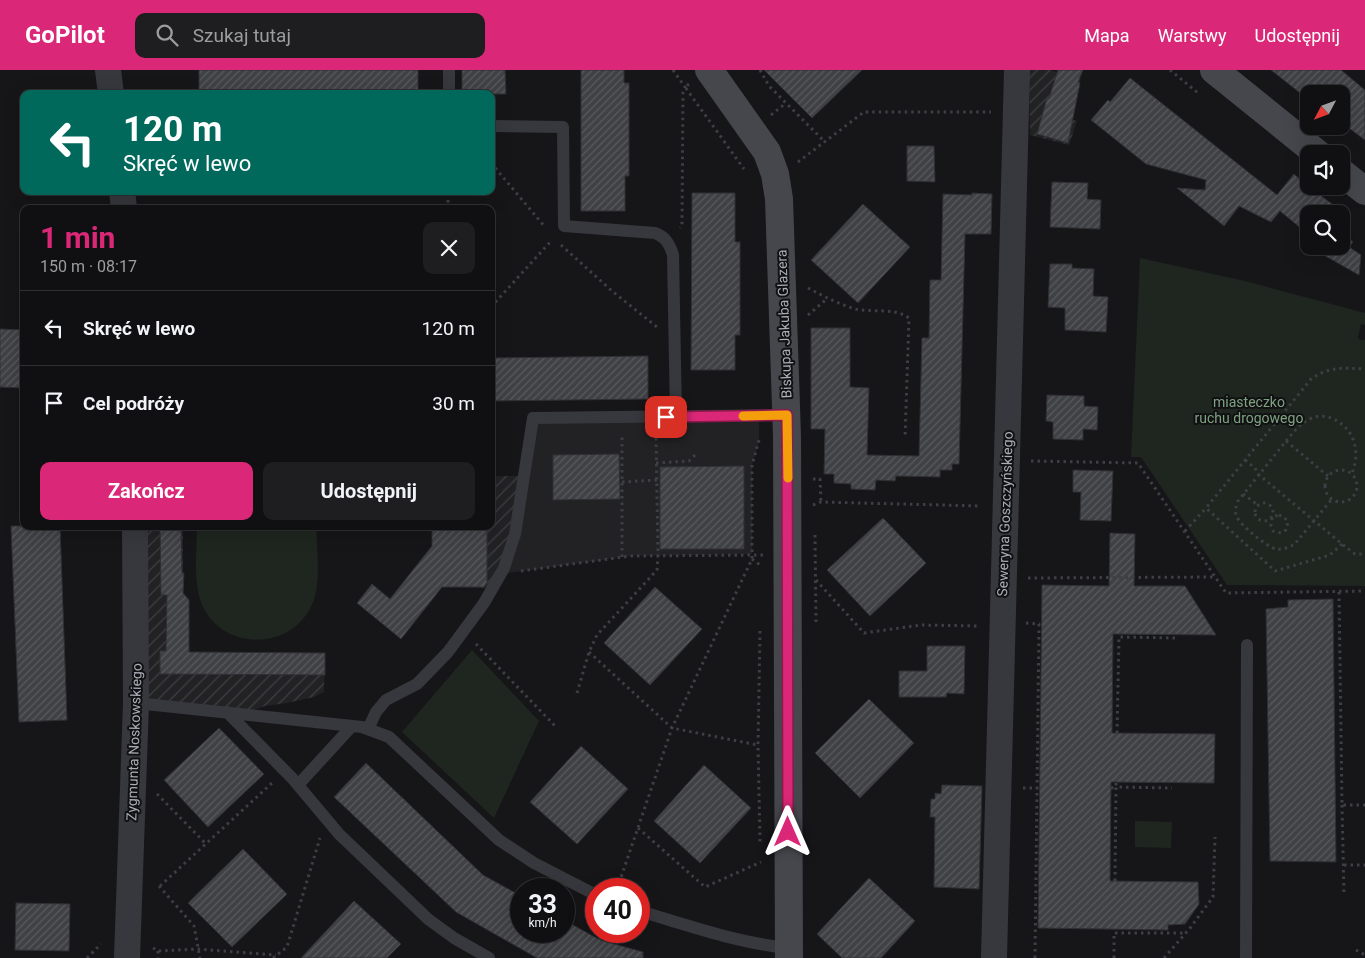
<!DOCTYPE html>
<html lang="pl">
<meta charset="utf-8">
<style>
:root{--surface:#101012;--page:#1e1e20;--text:#f1f3f6;--muted:#9c9d9f;--line:#303032;--accent:#db2777}
body{margin:0;font-family:Roboto,sans-serif;background:var(--page);color:var(--text);height:100vh;display:flex;flex-direction:column;font-size:19px;white-space:nowrap}
*{box-sizing:border-box;margin:0}
p{font-size:16px;color:var(--muted)}
.icon{flex:none;width:28px;height:28px;fill:none;stroke:currentColor;stroke-width:2;stroke-linecap:round;stroke-linejoin:round}
.map{position:relative;flex:1;overflow:hidden}
.drawer{position:absolute;left:20px;top:135px;width:475px;height:325px;display:flex;flex-direction:column;background:var(--surface);border-radius:10px;box-shadow:0 5px 20px #0002,0 0 0 1px var(--line)}
.drawer>*{flex:none}
.top-card{position:absolute;left:20px;top:20px;width:475px;height:105px;border-radius:10px;box-shadow:0 5px 20px #0002,0 0 0 1px var(--line);background:#00695c;color:#fff;overflow:hidden}
.needle{width:32px;rotate:229deg}
.controls{position:absolute;left:1300px;top:15px;display:grid;gap:10px}
.controls a{display:grid;place-items:center;width:50px;height:50px;border-radius:10px;background:var(--surface);box-shadow:0 5px 20px #0002,0 0 0 1px var(--line);font-size:25px}
.speed{position:absolute;left:510px;top:808px;display:flex;gap:10px;font-size:25px;font-weight:700;text-align:center}
.speed>*{display:grid;place-content:center;width:65px;height:65px;border-radius:50%;background:var(--surface);box-shadow:0 5px 20px #0002,0 0 0 1px var(--line);line-height:1}
.speed small{font-size:12px;font-weight:400}
.speed .limit{border:8px solid #d22;background:#fff;color:#111}
.pin{position:absolute;display:grid;place-items:center;width:42px;height:42px;color:#fff;margin:-21px;border-radius:10px;box-shadow:0 2px 8px #0006}
.me{position:absolute;width:55px;margin:-28px;rotate:0deg;stroke-linejoin:round;filter:drop-shadow(0 0 4px #0008)}
.turn{display:flex;align-items:center;gap:18px;height:105px;padding:0 20px;font-size:22px}
.turn .icon{width:65px;height:65px;stroke-width:2.5}
.turn b{display:block;font-size:35px;line-height:42px}
.round{display:grid;place-items:center;flex:none;width:52px;height:52px;border-radius:10px;background:var(--page)}
.headline{display:flex;align-items:center;justify-content:space-between;height:85px;padding:0 20px}
h1{font-size:30px;font-weight:700;line-height:38px;color:var(--accent)}
.action{display:flex;gap:10px;margin-top:auto;padding:10px 20px}
.action a{flex:1;height:58px;border-radius:10px;background:var(--accent);color:#fff;font-size:20px;font-weight:700;line-height:58px;text-align:center}
.action a+a{background:var(--page);color:var(--text)}
ul{padding:0;list-style:none}
li{display:flex;align-items:center;gap:15px;height:75px;padding:0 20px;border-top:1px solid var(--line)}
li div{flex:1}
li b{display:block;font-size:19px}
li em{font-style:normal}
header{display:flex;align-items:center;gap:30px;box-sizing:border-box;height:70px;padding:0 25px;background:var(--accent);color:#fff}
header strong{font-size:24px}
nav{display:flex;gap:28px;margin-inline-start:auto;font-size:18px}
.search{width:350px;height:45px;background:var(--page);display:flex;align-items:center;gap:12px;box-sizing:border-box;padding:0 18px;border-radius:10px;color:var(--muted);font-size:19px}
.map>svg:first-child{display:block}
</style>
<header>
<strong>GoPilot</strong>
<div class="search"><svg class="icon" aria-label="search" viewBox="0 0 24 24"><circle cx="10" cy="10" r="6"/><path d="M15 15l6 6"/></svg>Szukaj tutaj</div>
<nav><a>Mapa</a><a>Warstwy</a><a>Udostępnij</a></nav>
</header>
<div class="map">
<svg width="1365" height="888" viewBox="0 0 1365 888">
<defs>
<pattern id="industrial-furrows" width="10" height="10" patternUnits="userSpaceOnUse" patternTransform="scale(1.25)"><rect width="10" height="10" fill="#222225"/><path d="M-1 1l2-2M0 10L10 0M9 11l2-2" fill="none" stroke="#3f3f43"/></pattern>
<pattern id="building-hatch" width="6" height="6" patternUnits="userSpaceOnUse" patternTransform="scale(1.25)"><rect width="6" height="6" fill="#404145"/><path d="M-1 1l2-2M0 6l6-6M5 7l2-2" fill="none" stroke="#595a5e"/></pattern>
</defs>
<rect width="100%" height="100%" fill="#161618"/>
<path fill="#222225" d="M759 346V372L752 395V484L631 486 500 504 533 348Z"/>
<path fill="url(#industrial-furrows)" d="M1029 0H1050L1081 9 1066 48 1077 51 1069 75 1030 65Z
M491 406H524L515 464 487 518 464 517V456H491Z
M135 456H183V525L189 530V582L325 583 324 622 314 627 287 633 265 636 245 643 136 633Z"/>
<path fill="#1e261f" d="M1140 188 1245 211 1365 243V255L1361 254 1358 268 1360 270H1365V516L1227 515 1141 387H1131Z
M197 456H316C317 479 321 511 313 532 295 579 228 583 204 539 192 517 197 481 197 456Z
M472 580 539 651 494 748 402 662Z
M1135 751 1172 752 1171 778 1135 777Z"/>
<path fill="url(#building-hatch)" stroke="#303034" d="M199 0H418V21L328 20V24H199Z
M462 0H505L506 24H462Z
M581 0H624V13H629V106H625V141H581Z
M764 0H862L812 48Z
M1058 0H1083L1078 12 1080 13 1068 73 1037 64 1047 28H1049Z
M1271 0H1341L1365 20V70L1341 52V24H1309V30Z
M1130 8 1277 125 1294 104 1310 118 1346 144 1341 152V144H1309V165L1280 141 1271 152 1239 136 1224 156 1177 118 1205 120 1206 110 1146 94 1091 50 1108 30 1110 32Z
M907 76H934L935 112 907 111Z
M1052 112 1088 113 1087 129 1101 130 1100 159 1050 157Z
M692 123H735V172H740V265H735V300H691Z
M972 123 992 124 991 164H965L959 394H952V400H940V407L896 406 895 411 876 410 875 420 851 419V414L834 413V404H824L825 359H811V258H850V317L869 318 867 385 919 386 922 268H929L930 210H941L943 124 972 125Z
M863 134 910 177 858 233 811 190Z
M1341 163 1353 172 1349 177 1361 185 1359 205 1313 179 1315 176H1341Z
M1050 194H1072V198L1094 199 1093 226 1108 227 1106 262 1065 260V238L1048 237Z
M0 259 24 260V318L0 317Z
M648 286V329L491 331V288Z
M1047 325 1084 326V336L1098 337 1097 360 1083 359V370L1053 369V352L1046 351Z
M619 384 620 429 553 430V385Z
M744 396V479H660V397Z
M1073 400 1113 401 1111 451 1080 450 1081 422H1073Z
M883 448 926 493 870 546 827 500Z
M11 456H60L67 650 19 652Z
M160 456H181L182 503H184L183 523 189 530V582L325 583V605L160 604V581H166L167 525H161Z
M432 456H487V512L484 517H442L401 569 357 533 372 514 390 529 432 476Z
M1110 463 1135 464 1134 516H1185L1216 565 1113 564 1112 663 1215 664 1214 713 1111 712 1110 811 1198 812 1199 834 1185 854 1168 855V860L1038 858 1042 515 1109 516Z
M655 517 702 559 650 615 604 573Z
M1333 529 1336 792 1270 791 1266 539 1288 537V530Z
M927 576H965L964 624 947 623 946 627H899V601H927Z
M869 629 914 673 860 728 815 683Z
M219 658 264 704 208 757 164 710Z
M581 676 628 719 577 774 530 732Z
M366 693 483 805 521 826V861H564V850L600 870 643 882V888H537L456 842 334 727Z
M704 695 751 738 700 793 654 751Z
M942 715 982 716 979 819 934 817 935 747H930L931 729H935V723L941 724Z
M243 779 287 824 232 877 188 833Z
M869 808 915 851 881 888H842L817 864Z
M354 831 401 874 387 888H301Z
M16 833 70 834 69 881 15 880Z"/>
<g fill="none" stroke-linecap="round" stroke-linejoin="round">
<path stroke="#3d3f44" stroke-width="3" stroke-dasharray="2.5 4" stroke-linecap="butt" d="M673 0 685 17 683 22 682 156 680 158
M760 0 769 16 825 72
M1170 0 1198 23
M689 14 685 17 744 99
M771 45 786 33
M798 92 864 42H991
M491 93 545 157
M236 139V136
M448 139V121
M561 175 612 221 657 257
M808 218C823 226 839 234 855 239 873 243 894 237 909 248L905 368
M491 237 552 170
M808 245 828 228
M1286 371C1294 362 1301 352 1312 348 1318 345 1326 346 1331 348 1354 357 1361 381 1352 403
M1245 390 1255 398 1258 404 1342 474 1355 484H1365
M1031 391 1138 393 1226 523 1365 521
M656 393 689 391 695 385
M1325 416a16 16 0 1 1 32 0a16 16 0 1 1-32 0Z
M1328 406 1286 371 1238 431C1236 437 1234 441 1237 447 1240 455 1267 477 1276 479 1282 480 1288 477 1294 475L1332 429
M813 409H820L821 432
M622 412 657 410
M1243 424 1258 435
M1255 442a9 9 0 1 1 18 0a9 9 0 1 1-18 0Z
M813 435 821 432 981 436
M1279 445 1284 447 1288 452 1286 460 1281 463 1273 461 1271 456 1272 447Z
M1185 461 1206 438
M815 465 816 554
M1342 474 1330 485 1275 501 1206 438 1311 309C1330 296 1343 298 1365 299
M622 487V366
M752 489 760 495V497
M521 501 631 486 763 485
M1028 508 1215 507
M816 510 864 563 921 555 979 556
M1339 522 1342 735H1365
M1026 553 1039 554 1035 888
M760 561 758 675 760 772
M476 574 557 658
M589 582 672 658 758 675
M577 623 589 582 597 565 657 500 658 486 656 365
M1117 663 1119 567 1175 568
M1023 718H1040
M1111 718 1116 717V712
M157 724 206 774
M1342 735 1344 826
M638 758 705 817 761 792
M1344 795H1365
M1115 811 1116 717 1172 718
M159 816 194 856 200 888
M160 816 272 713
M617 819 672 658 752 489V395L759 370
M600 870 603 861
M153 878 158 881 198 879 276 885
M1356 880 1365 885
M158 881V888
M87 888 101 874
M273 888 287 877 320 768
M1114 888V863H1185
M1164 888 1191 857 1213 827 1215 767"/>
<path stroke="#37383d" stroke-width="12" d="M449 24V0
M491 56 563 57 564 156 655 163C666 167 670 175 673 185L676 346
M136 633 362 657 389 667 499 770 534 793 596 825
M227 642 292 708 339 764 428 849 454 868 489 888
M368 659 376 642 386 630 417 614 448 582 484 533 504 498 515 464 533 348 787 345
M298 715 352 656
M639 841C688 855 737 873 788 878
M1246 888 1247 575"/>
<path stroke="#37383d" stroke-width="26" d="M108 0 111 24
M122 121 124 139
M127 888 136 633 135 456
M994 888 1017 0"/>
<path stroke="#45474d" stroke-width="28" d="M709 0 767 82 775 104 779 129 787 366 789 888
M1214 0 1318 84
M1341 102 1365 121"/>
</g>
<g fill="none" stroke-linecap="round" stroke-linejoin="round">
<defs>
<path id="route" d="M666 347 787 345 788 762"/>
</defs>
<use href="#route" stroke="#8e194d" stroke-width="12"/>
<use href="#route" stroke="#db2777" stroke-width="9"/>
<path stroke="#f59e0b" stroke-width="9" d="M743 346 787 345 788 408"/>
</g>
<g text-anchor="middle" dominant-baseline="central" stroke-width="4" stroke-linejoin="round" paint-order="stroke">
<g font-size="14" fill="#a8adb8" stroke="#111113">
<text transform="translate(784 254) rotate(-92)">Biskupa Jakuba Glazera</text>
<text transform="translate(1005 444) rotate(-88)">Seweryna Goszczyńskiego</text>
<text transform="translate(134 672) rotate(-88)">Zygmunta Noskowskiego</text>
</g>
<g font-size="14" fill="#7fa381" stroke="#111113">
<text x="1249" y="332">miasteczko<tspan x="1249" dy="16">ruchu drogowego</tspan></text>
</g>
</g>
</svg>
<div class="controls">
<a><svg class="needle" viewBox="-14 -14 28 28"><path d="M0-13l5 13h-10z" fill="#e53935"/><path d="M0 13l5-13h-10z" fill="#9c9d9f"/></svg></a>
<a><svg class="icon" aria-label="sound" viewBox="0 0 24 24"><path d="M4 9h4l5-4v14l-5-4H4zM17 9q2 3 0 6"/></svg></a>
<a><svg class="icon" aria-label="search" viewBox="0 0 24 24"><circle cx="10" cy="10" r="6"/><path d="M15 15l6 6"/></svg></a>
</div>
<div class="speed"><div>33<small>km/h</small></div><div class="limit">40</div></div>
<div class="pin" style="left:666px;top:347px;background:#d93025"><svg class="icon" aria-label="arrive" viewBox="0 0 24 24"><path d="M6 21V4h12l-3 4 3 4H6"/></svg></div>
<svg class="me" style="left:788px;top:762px" viewBox="-20 -20 40 40"><path d="M0-17L14 15 0 8-14 15z" fill="#db2777" stroke="#fff" stroke-width="4"/></svg>
<div class="top-card">
<div class="turn"><svg class="icon" aria-label="left" viewBox="0 0 24 24"><path d="M17 20v-9H6M10 6l-5 5 5 5"/></svg><div><b>120 m</b>Skręć w lewo</div></div>
</div>
<section class="drawer">
<div class="headline"><div><h1>1 min</h1><p>150 m · 08:17</p></div><a class="round"><svg class="icon" aria-label="close" viewBox="0 0 24 24"><path d="M6 6l12 12M18 6L6 18"/></svg></a></div>
<ul>
<li><svg class="icon" aria-label="left" viewBox="0 0 24 24"><path d="M17 20v-9H6M10 6l-5 5 5 5"/></svg><div><b>Skręć w lewo</b></div><em>120 m</em></li>
<li><svg class="icon" aria-label="arrive" viewBox="0 0 24 24"><path d="M6 21V4h12l-3 4 3 4H6"/></svg><div><b>Cel podróży</b></div><em>30 m</em></li>
</ul>
<div class="action"><a>Zakończ</a><a>Udostępnij</a></div>
</section>
</div>
